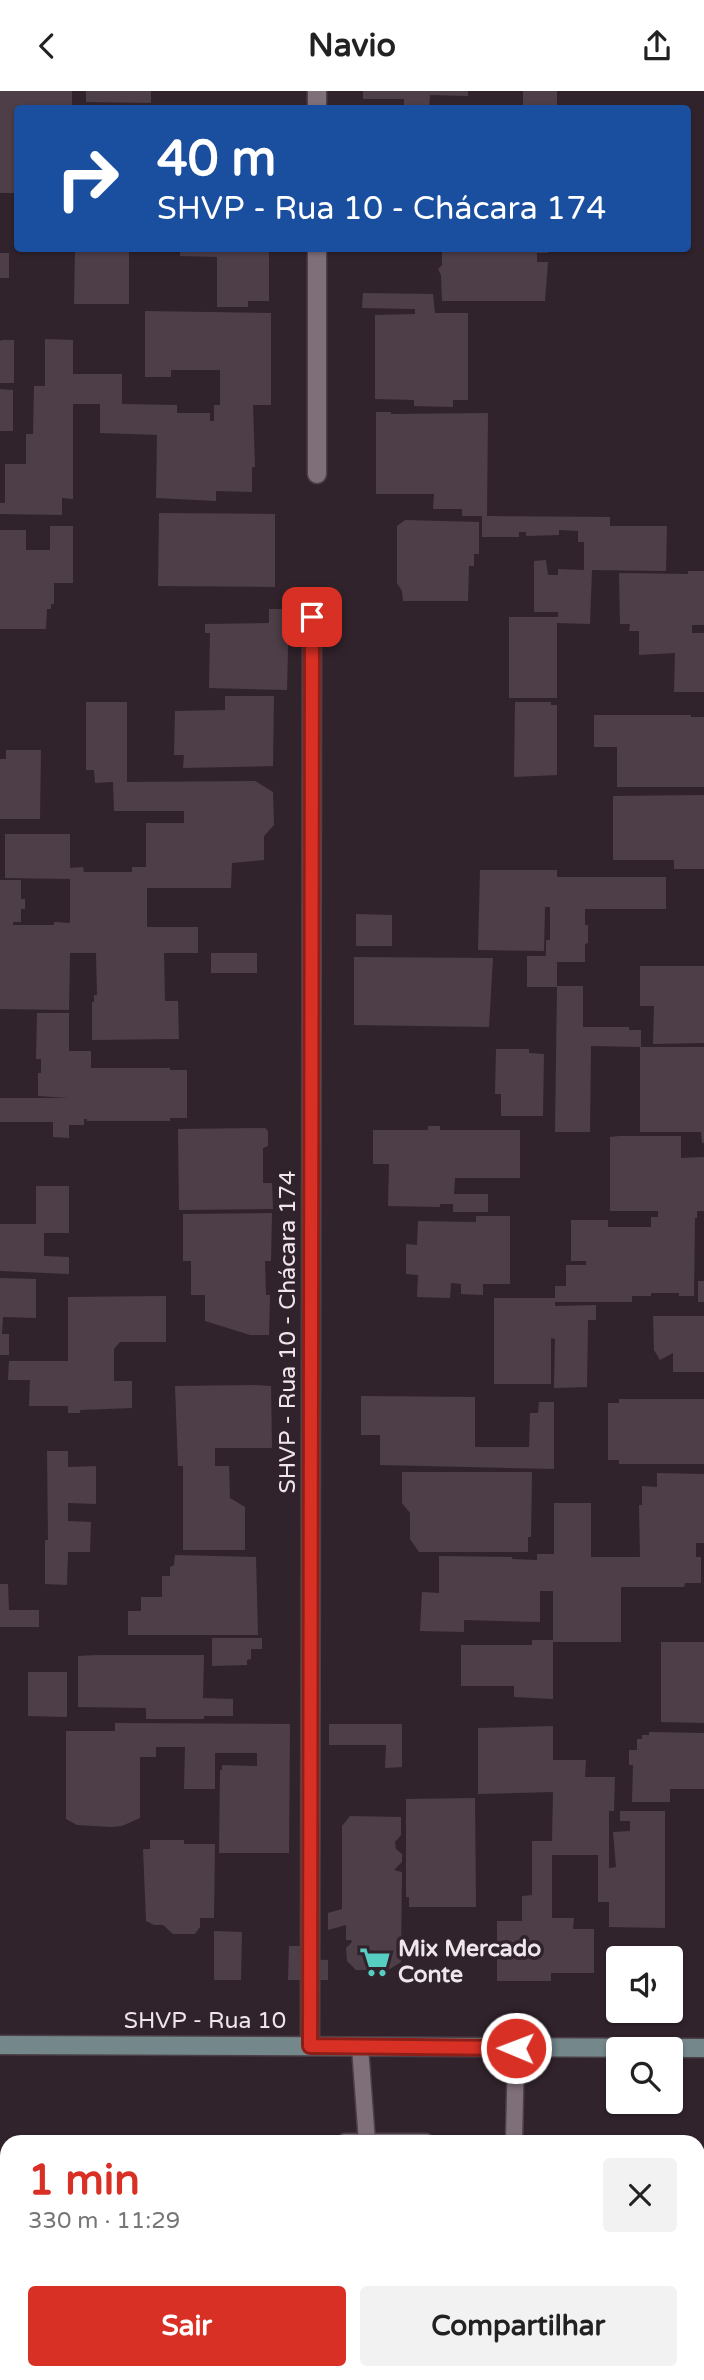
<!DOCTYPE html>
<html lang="pt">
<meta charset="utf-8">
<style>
:root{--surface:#fff;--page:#f2f2f2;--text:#222;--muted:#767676;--accent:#d93025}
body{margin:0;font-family:"Varela Round",sans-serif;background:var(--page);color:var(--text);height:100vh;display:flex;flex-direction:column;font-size:26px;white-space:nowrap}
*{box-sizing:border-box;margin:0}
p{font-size:23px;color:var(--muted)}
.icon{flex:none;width:38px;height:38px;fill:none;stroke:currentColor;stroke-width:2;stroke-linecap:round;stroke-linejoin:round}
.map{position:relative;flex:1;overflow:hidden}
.details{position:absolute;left:0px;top:2044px;width:705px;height:245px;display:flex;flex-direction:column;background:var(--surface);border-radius:21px 21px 0 0;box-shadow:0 2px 5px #0004}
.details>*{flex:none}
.guide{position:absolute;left:14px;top:14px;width:677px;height:147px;border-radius:7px;box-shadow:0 2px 5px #0004;background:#1a4fa0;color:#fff;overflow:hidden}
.controls{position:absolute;left:606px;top:1855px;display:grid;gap:14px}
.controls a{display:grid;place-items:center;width:77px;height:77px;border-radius:7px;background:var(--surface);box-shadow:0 2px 5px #0004;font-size:35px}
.pin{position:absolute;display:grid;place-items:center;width:60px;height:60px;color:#fff;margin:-30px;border-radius:14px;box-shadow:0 4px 10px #0006}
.me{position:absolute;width:77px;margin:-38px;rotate:271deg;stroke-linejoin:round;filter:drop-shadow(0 0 5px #0008)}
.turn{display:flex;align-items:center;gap:24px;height:147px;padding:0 28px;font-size:32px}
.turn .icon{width:91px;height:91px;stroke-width:2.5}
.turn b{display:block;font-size:49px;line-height:60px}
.round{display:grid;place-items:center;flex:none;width:74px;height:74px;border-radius:7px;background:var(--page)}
.overview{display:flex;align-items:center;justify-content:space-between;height:119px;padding:0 28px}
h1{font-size:42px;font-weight:700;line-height:52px;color:var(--accent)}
.button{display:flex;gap:14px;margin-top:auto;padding:14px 28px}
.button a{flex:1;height:80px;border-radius:7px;background:var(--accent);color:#fff;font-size:28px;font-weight:700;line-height:80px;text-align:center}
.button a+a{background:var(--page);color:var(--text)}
header{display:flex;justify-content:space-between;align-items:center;height:91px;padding:0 28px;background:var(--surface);font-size:32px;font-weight:700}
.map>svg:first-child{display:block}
</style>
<header><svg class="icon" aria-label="back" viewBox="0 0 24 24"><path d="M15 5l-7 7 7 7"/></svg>Navio<svg class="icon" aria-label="share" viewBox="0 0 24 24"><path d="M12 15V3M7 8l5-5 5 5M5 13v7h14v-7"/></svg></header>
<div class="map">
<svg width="704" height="2289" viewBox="0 0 704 2289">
<rect width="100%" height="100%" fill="#31232c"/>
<path fill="#4e3e48" d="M0 0H72V18H18V102H0Z
M86 0H151V12L86 11Z
M363 0H468V5L430 4 429 18H404V8H363Z
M523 0H557V18H523Z
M180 158H269V210H248V216H217V166L180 165Z
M442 158H548V162H537V171H548L545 210H442L441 184 438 178 442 174Z
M75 160H129V213H74Z
M0 162H9V187H0Z
M363 202 433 203 435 222H468V309H453V316L414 315V309L375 308V224L415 223V218L362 217Z
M145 220 271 222V314H253L255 376H252V401L216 400V410L156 407 157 344 100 342V313H73V408L62 407V424L0 423V412H5V373H26V343H33L34 295H45V248L73 249V283H122V313L177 314V322H210V330H214V314H220V279H171V286H145Z
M2 249H14V292H0V250Z
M0 298 13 299V340H0Z
M376 321H391V323L488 322 487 425 610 426V435H667L666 480 592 479 590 533 557 532V607H509V526H558V521H534V470L546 469 548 484H558V478L584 479V451H578V440L559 439V444L526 445V441H519V446H482V425H462V418H433L434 403H376Z
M159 422 275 423V496L158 495Z
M405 429 479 431V463H474V475H469L468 510H403L402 500 397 492V435Z
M50 435H73V492H54V513H51V518H47L46 538H0V439H26V459H50Z
M688 480H704V534H692V542H704V601H674L675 562 639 564V540H629L630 533H620L619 482 688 483Z
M269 518H289L287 599 209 597 210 542H205V533L269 532Z
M225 605H274L273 675 183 677 184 664H174L175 620 225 619Z
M86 611H127V691L255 690 273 701 274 734 264 745V769L232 772 231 797H147V836H198V862H164L165 910H178L179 948 92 949V911H94V904H97L96 862H70L69 919 0 918V789H21V808H25V818H21V831H13V834H54V831L70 832V788L5 787V743H70V777L83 776 84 781H132V776H146V732H184V720H114L113 691 95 692 94 679H86Z
M515 611H551V614H557V684L514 686Z
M594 624H691V626H704V696H617V656H594Z
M6 659H41L40 728H0V668H6Z
M704 704V778H674V769H613V705Z
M480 779H557V786H666V818H585V834H588V852L585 853V871H557V895H583V936H629V939H641V956H704V1052H702L701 1041H640V956L591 955 590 1041H555L557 896H527V865H546V849H550V816H545L544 860 478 859Z
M356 823 392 824V855H356Z
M211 862H257V882H211Z
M354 866 493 867 489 936 354 934Z
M640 875H704V952L653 953 654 915H640Z
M37 922H69V960H91V977H170V979H187V1027H170V1030H87V1028H84V1034H69V1047L53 1046V1031H0V1007H69L38 1005V982H41V968H36Z
M496 958H529V962L544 963 543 1025H501V1003H495Z
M428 1035H440V1039H520V1087H455L454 1103H488V1121H453V1113H440V1116L388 1115 389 1073H373V1039H428Z
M265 1037 268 1040V1055L263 1057V1092H272L273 1118 179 1119 178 1038Z
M619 1045H681V1067L704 1066V1120H697V1127H695L694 1205H679V1202H651V1205H632V1211H555V1215L596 1214V1229H588L587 1296 554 1297 555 1248 551 1247V1293H494V1207H555V1195H566V1174H586V1170H571V1129H608V1136H651V1126H658V1120H610V1046Z
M36 1095H69V1142H44V1165L69 1166V1183L0 1180V1133H36Z
M272 1122 271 1170H265L266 1204H270L269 1244H250L205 1230V1204H191V1170H183V1123Z
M476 1125H510V1193H483V1204L461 1203V1193L451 1192 450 1207 417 1206 418 1184 406 1183V1153L417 1154 418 1130 476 1131Z
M0 1187 36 1188V1227L3 1226 2 1243H9V1264H0Z
M698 1190H704V1211H698Z
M166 1205V1251H120L114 1258V1290H132V1317L80 1319V1322H68V1315H29L30 1289H8L9 1270H68V1206Z
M653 1225H704V1281H673V1262L660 1269 654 1259Z
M254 1294 271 1295 272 1357H215V1375H229L230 1407 245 1416V1459H183V1375H178L175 1295Z
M361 1305 475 1306V1356H529L530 1322H538L539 1311H554V1378L380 1374V1344H361Z
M619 1308H704V1373H619V1369H608V1312H619Z
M47 1360H68V1376L96 1375V1413L68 1412V1430L91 1431 90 1461H68L67 1494 45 1493V1449H48Z
M402 1381H532L531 1446H528V1461H419L410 1448V1422L402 1412Z
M657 1382 704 1383V1452H696V1466H701V1492H685L684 1496H621V1551H553V1608L514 1606V1595H461V1554H532V1549H553V1500H540V1531L464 1529V1541L420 1540 422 1501 439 1502V1465L512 1466V1468L537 1469V1463H554V1412H591V1466H640L639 1414H642V1395L657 1396Z
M175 1464 256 1466 258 1544H128V1520H141V1506H162V1485H170V1476L174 1474Z
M0 1493H8L9 1519H39V1536H0Z
M212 1547H262V1558H251V1568L247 1569V1574L212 1575Z
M661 1551H704V1632L661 1631Z
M97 1564H204L203 1607 233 1608V1625H204V1628H146V1617L78 1616V1565Z
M28 1581H67V1626L28 1625Z
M115 1632 290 1633 289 1762H219L220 1679H222V1674L257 1675V1662H215V1698H184L185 1656H156V1666H140V1727L122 1735 111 1736 77 1734 66 1728V1640H115Z
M329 1633H402V1676L385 1677 386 1654H329Z
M553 1635V1669H586L585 1686H615L614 1720H609V1777L616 1776 613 1741 630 1740V1730H620V1720H665V1837L609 1836V1811H598V1764H552V1827H574L573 1838H594V1882H551V1890H497V1830H522V1805L532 1804V1750H552L553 1701 478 1703V1637Z
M649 1641 704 1642V1698H670V1711H632L633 1674H629V1659H637V1648H642V1644H649Z
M475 1707 476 1816H409V1806H406V1708Z
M350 1725 401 1726V1744L395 1751 396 1758 402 1763V1771L394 1779 402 1781 401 1871 390 1878 378 1879 374 1873 368 1879H356L347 1870 346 1857 352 1851 351 1849H346V1834L328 1839V1822L342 1818V1735Z
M150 1749H184V1753H215L214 1827H200V1836L195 1843H173L163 1834H154L146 1830 143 1758H150Z
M214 1840 242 1841 241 1889H214Z
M289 1855H301V1868L328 1869V1889H288Z
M699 2243H704V2269H699Z
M698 2274H704V2289H641V2282H698Z"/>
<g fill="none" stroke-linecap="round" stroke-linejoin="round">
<defs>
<path id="lane" d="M360 1956 367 2051
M345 2051H426
M514 2051 516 1957
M363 2282V2289
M509 2282V2289"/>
<path id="street" d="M317 18V0
M317 383V158
M310 1955 312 526"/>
<path id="secondary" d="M0 1954 704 1957"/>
</defs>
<use href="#lane" stroke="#4c4048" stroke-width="19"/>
<use href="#street" stroke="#4c4048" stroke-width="21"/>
<use href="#secondary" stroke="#4c4048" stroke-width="21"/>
<path stroke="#93888f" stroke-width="4.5" stroke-dasharray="5 5" stroke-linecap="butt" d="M434 2282V2289"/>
<use href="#lane" stroke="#7f6f79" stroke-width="16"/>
<use href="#street" stroke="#7f6f79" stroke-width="18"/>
<use href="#secondary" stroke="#74888c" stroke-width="18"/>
</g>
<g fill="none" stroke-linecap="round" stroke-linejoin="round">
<defs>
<path id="route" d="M312 526 310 1955 516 1957"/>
</defs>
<use href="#route" stroke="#8d1f18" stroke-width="18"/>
<use href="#route" stroke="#d93025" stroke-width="12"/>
</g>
<defs>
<symbol id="supermarket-bare" viewBox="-9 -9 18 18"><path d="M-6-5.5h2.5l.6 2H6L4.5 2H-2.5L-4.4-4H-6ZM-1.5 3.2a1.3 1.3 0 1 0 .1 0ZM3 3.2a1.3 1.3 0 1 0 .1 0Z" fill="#56cec2" stroke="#31232c" stroke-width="2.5" paint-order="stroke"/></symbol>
</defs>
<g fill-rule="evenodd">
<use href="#supermarket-bare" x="353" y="1849" width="44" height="44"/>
</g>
<g text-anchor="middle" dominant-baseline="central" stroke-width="7" stroke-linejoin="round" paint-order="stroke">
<g font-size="23" fill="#efe6ec" stroke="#31232c">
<text transform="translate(288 1241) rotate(-90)">SHVP - Rua 10 - Chácara 174</text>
<text x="205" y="1930">SHVP - Rua 10</text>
</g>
<g font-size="23" font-weight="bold" fill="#efe6ec" stroke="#31232c" text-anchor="start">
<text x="398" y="1858">Mix Mercado<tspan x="398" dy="26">Conte</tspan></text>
</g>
</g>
</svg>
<div class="controls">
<a><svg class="icon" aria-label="sound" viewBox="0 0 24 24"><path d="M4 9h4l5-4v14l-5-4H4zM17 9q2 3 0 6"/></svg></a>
<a><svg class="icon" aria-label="search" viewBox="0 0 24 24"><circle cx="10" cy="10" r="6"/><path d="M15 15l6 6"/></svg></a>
</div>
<div class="pin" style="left:312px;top:526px;background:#d93025"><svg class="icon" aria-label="arrive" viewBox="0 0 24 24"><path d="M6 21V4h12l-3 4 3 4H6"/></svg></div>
<svg class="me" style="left:516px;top:1957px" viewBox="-20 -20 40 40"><circle r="17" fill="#d93025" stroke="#fff" stroke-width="3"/><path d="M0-11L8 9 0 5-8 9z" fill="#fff"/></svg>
<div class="guide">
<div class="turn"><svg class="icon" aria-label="right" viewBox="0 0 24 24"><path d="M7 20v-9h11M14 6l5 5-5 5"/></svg><div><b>40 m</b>SHVP - Rua 10 - Chácara 174</div></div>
</div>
<section class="details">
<div class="overview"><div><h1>1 min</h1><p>330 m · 11:29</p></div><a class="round"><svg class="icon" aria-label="close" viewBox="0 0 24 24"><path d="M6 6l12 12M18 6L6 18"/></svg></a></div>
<div class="button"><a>Sair</a><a>Compartilhar</a></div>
</section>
</div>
